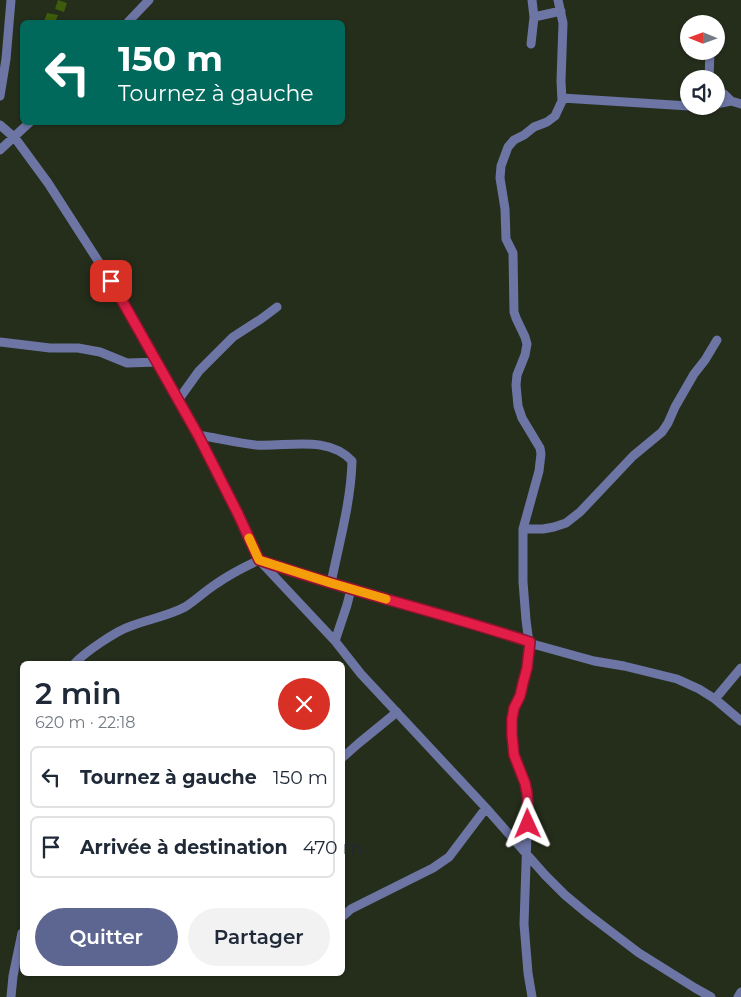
<!DOCTYPE html>
<html lang="fr">
<meta charset="utf-8">
<style>
:root{--surface:#fff;--page:#f2f2f3;--text:#1f2937;--muted:#747a83;--line:#e0e1e3;--accent:#5c6690}
body{margin:0;font-family:Montserrat,sans-serif;background:var(--page);color:var(--text);height:100vh;display:flex;flex-direction:column;font-size:19px;white-space:nowrap}
*{box-sizing:border-box;margin:0}
p{font-size:16px;color:var(--muted)}
.icon{flex:none;width:28px;height:28px;fill:none;stroke:currentColor;stroke-width:2;stroke-linecap:round;stroke-linejoin:round}
.map{position:relative;flex:1;overflow:hidden}
.side{position:absolute;left:20px;top:661px;width:325px;height:315px;display:flex;flex-direction:column;background:var(--surface);border-radius:8px;box-shadow:0 1px 4px #0004}
.side>*{flex:none}
.guide{position:absolute;left:20px;top:20px;width:325px;height:105px;border-radius:8px;box-shadow:0 1px 4px #0004;background:#00695c;color:#fff;overflow:hidden}
.needle{width:32px;rotate:271deg}
.tools{position:absolute;left:680px;top:15px;display:grid;gap:10px}
.tools a{display:grid;place-items:center;width:45px;height:45px;border-radius:50%;background:var(--surface);box-shadow:0 1px 4px #0004;font-size:25px}
.pin{position:absolute;display:grid;place-items:center;width:42px;height:42px;color:#fff;margin:-21px;border-radius:10px;box-shadow:0 2px 8px #0006}
.me{position:absolute;width:55px;margin:-28px;rotate:359deg;stroke-linejoin:round;filter:drop-shadow(0 0 4px #0008)}
.turn{display:flex;align-items:center;gap:18px;height:105px;padding:0 15px;font-size:22px}
.turn .icon{width:65px;height:65px;stroke-width:2.5}
.turn b{display:block;font-size:35px;line-height:42px}
.round{display:grid;place-items:center;flex:none;width:52px;height:52px;border-radius:26px;background:var(--page)}
.overview{display:flex;align-items:center;justify-content:space-between;height:85px;padding:0 15px}
h1{font-size:30px;font-weight:600;line-height:38px}
.button{display:flex;gap:10px;margin-top:auto;padding:10px 15px}
.button a{flex:1;height:58px;border-radius:30px;background:var(--accent);color:#fff;font-size:20px;font-weight:600;line-height:58px;text-align:center}
.button a+a{background:var(--page);color:var(--text)}
ul{padding:0;list-style:none}
li{display:flex;align-items:center;gap:15px;height:62px;margin:0 10px 8px;padding:0 5px;border:2px solid var(--line);border-radius:8px}
li div{flex:1}
li b{display:block;font-size:19px}
li em{font-style:normal}
.map>svg:first-child{display:block}
</style>
<div class="map">
<svg width="741" height="997" viewBox="0 0 741 997">
<rect width="100%" height="100%" fill="#252e1b"/>
<path fill="#3d5c0c" d="M58 0 67 3 64 12 55 9Z
M47 13 58 15 55 22H44Z"/>
<g fill="none" stroke-linecap="round" stroke-linejoin="round">
<path stroke="#6d75a5" stroke-width="9" d="M532 0 534 17
M128 22 149 0
M531 44 534 17 561 11
M709 79 710 51
M716 90 724 94 731 101
M0 96 6 59 11 0
M562 98 689 106
M716 104 731 101 741 104
M691 106H709
M0 125 15 138 48 183 111 281 198 435 239 514 259 560 335 641 361 674 486 808 545 875 565 895 589 915 639 953 695 988 711 997
M0 150 30 122
M0 342 50 348H78L100 352 127 363 158 362
M177 398 181 396 199 371 233 337 261 319 277 307
M198 435C217 438 237 443 256 445 288 447 328 435 352 461 351 502 339 543 331 583
M523 529H543L554 527 566 523 580 512 633 456 662 432 668 423 675 407 694 374 705 360 717 340
M335 641 347 605 351 589
M74 664C85 652 116 631 131 626 149 619 168 616 185 607 196 600 205 591 216 584 230 574 244 567 259 560L331 583 497 631 529 643 594 661 624 666 677 679 699 689 715 699 741 721
M715 699 741 668
M342 758 359 743 397 712
M342 917 351 909 433 868 449 857 486 808
M11 997 13 976 22 933
M532 997 528 973 524 924 528 804 525 783 514 755 511 735 512 719 514 708 520 695 523 683 527 669 529 643 526 620 523 582V529L539 471 541 454 540 448 522 418 518 406 516 385 517 375 525 355 527 344 525 337 516 318 514 312 513 253 506 239 505 209 500 178 501 166 508 147 514 140 524 135 534 127 547 122 555 116 562 101 561 81 563 23 558 0
M738 997 741 992"/>
</g>
<g fill="none" stroke-linecap="round" stroke-linejoin="round">
<defs>
<path id="route" d="M111 281 198 435 238 514 259 560C348 591 440 612 530 642L527 668 523 683 520 696 514 708 512 719V735L514 755 525 783 527 793 528 804V824"/>
</defs>
<use href="#route" stroke="#92132f" stroke-width="12"/>
<use href="#route" stroke="#e11d48" stroke-width="9"/>
<path stroke="#f59e0b" stroke-width="9" d="M249 538 259 560 331 583 386 599"/>
</g>
</svg>
<div class="tools">
<a><svg class="needle" viewBox="-14 -14 28 28"><path d="M0-13l5 13h-10z" fill="#e53935"/><path d="M0 13l5-13h-10z" fill="#747a83"/></svg></a>
<a><svg class="icon" aria-label="sound" viewBox="0 0 24 24"><path d="M4 9h4l5-4v14l-5-4H4zM17 9q2 3 0 6"/></svg></a>
</div>
<div class="pin" style="left:111px;top:281px;background:#d93025"><svg class="icon" aria-label="arrive" viewBox="0 0 24 24"><path d="M6 21V4h12l-3 4 3 4H6"/></svg></div>
<svg class="me" style="left:528px;top:824px" viewBox="-20 -20 40 40"><path d="M0-17L14 15 0 8-14 15z" fill="#e11d48" stroke="#fff" stroke-width="4"/></svg>
<div class="guide">
<div class="turn"><svg class="icon" aria-label="left" viewBox="0 0 24 24"><path d="M17 20v-9H6M10 6l-5 5 5 5"/></svg><div><b>150 m</b>Tournez à gauche</div></div>
</div>
<section class="side">
<div class="overview"><div><h1>2 min</h1><p>620 m · 22:18</p></div><a class="round" style="background:#d93025;color:#fff"><svg class="icon" aria-label="close" viewBox="0 0 24 24"><path d="M6 6l12 12M18 6L6 18"/></svg></a></div>
<ul>
<li><svg class="icon" aria-label="left" viewBox="0 0 24 24"><path d="M17 20v-9H6M10 6l-5 5 5 5"/></svg><div><b>Tournez à gauche</b></div><em>150 m</em></li>
<li><svg class="icon" aria-label="arrive" viewBox="0 0 24 24"><path d="M6 21V4h12l-3 4 3 4H6"/></svg><div><b>Arrivée à destination</b></div><em>470 m</em></li>
</ul>
<div class="button"><a>Quitter</a><a>Partager</a></div>
</section>
</div>
